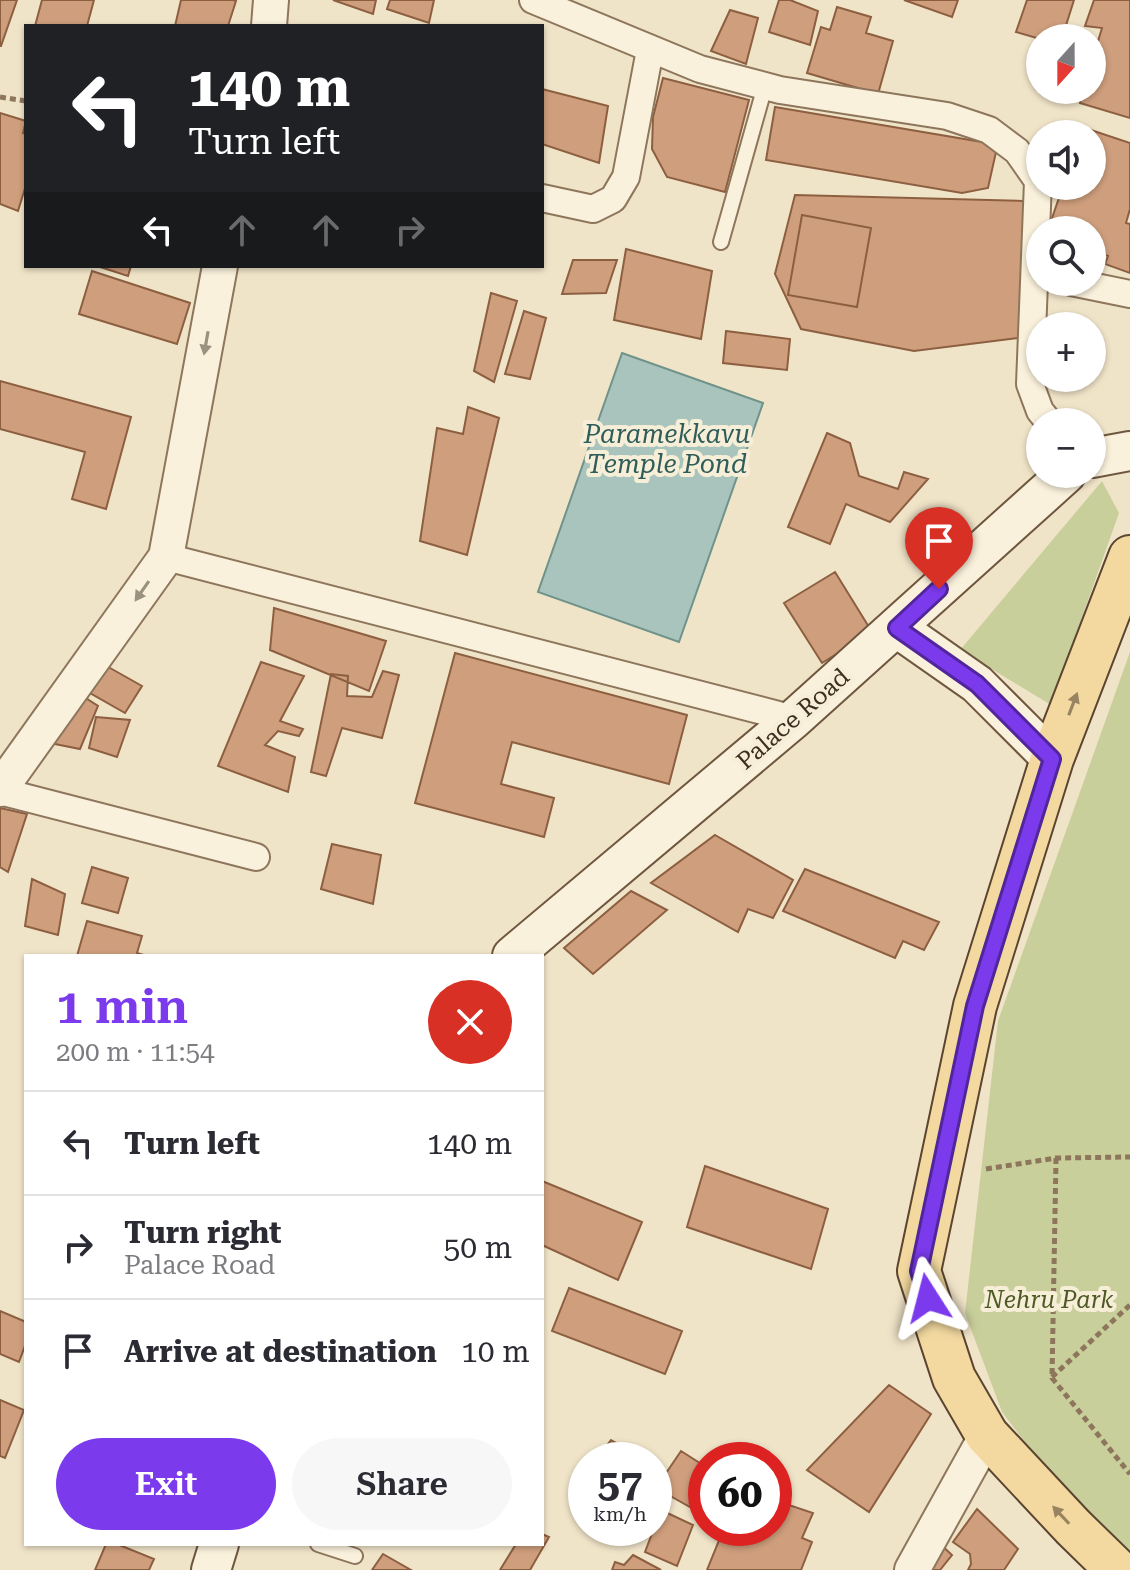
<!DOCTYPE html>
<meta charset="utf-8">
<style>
:root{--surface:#fff;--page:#f7f7f7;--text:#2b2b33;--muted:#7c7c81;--line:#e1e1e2;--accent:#7c3aed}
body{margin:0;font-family:"Roboto Serif",serif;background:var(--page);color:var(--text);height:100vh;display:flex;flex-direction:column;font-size:30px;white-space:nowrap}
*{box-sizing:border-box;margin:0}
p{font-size:26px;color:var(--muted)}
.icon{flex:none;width:44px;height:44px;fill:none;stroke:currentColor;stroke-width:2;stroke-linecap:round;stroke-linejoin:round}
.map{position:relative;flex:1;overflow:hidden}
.sheet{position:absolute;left:24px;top:954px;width:520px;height:592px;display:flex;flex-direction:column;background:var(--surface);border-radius:0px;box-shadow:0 2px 6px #0004}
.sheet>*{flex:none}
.hud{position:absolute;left:24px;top:24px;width:520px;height:244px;border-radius:0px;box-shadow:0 2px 6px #0004;background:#202124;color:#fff;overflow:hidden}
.needle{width:52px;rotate:201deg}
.controls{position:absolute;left:1026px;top:24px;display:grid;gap:16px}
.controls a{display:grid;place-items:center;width:80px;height:80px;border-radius:50%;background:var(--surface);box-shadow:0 2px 6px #0004;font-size:40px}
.speed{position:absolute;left:568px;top:1442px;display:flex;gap:16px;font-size:40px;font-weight:700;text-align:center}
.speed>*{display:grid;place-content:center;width:104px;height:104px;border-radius:50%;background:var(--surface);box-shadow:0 2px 6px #0004;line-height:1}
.speed small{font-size:20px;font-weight:400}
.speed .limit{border:12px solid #d22;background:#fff;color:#111}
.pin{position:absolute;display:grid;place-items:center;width:68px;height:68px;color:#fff;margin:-82px -34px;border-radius:50% 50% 50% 0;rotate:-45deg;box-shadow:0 0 8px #0007}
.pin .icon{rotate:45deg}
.me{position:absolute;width:88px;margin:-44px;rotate:351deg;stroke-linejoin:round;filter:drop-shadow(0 0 6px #0008)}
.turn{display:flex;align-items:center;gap:28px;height:168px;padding:0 32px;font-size:36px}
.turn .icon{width:104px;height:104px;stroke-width:2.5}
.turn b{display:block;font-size:56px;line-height:68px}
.lanes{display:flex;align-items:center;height:76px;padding:0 32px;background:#0003;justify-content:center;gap:40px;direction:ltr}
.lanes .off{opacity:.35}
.round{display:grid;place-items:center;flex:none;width:84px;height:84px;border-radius:42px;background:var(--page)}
.summary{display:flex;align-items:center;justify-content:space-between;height:136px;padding:0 32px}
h1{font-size:48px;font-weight:600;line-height:60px;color:var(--accent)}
.cta{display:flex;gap:16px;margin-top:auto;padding:16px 32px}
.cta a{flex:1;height:92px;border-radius:48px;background:var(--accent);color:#fff;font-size:32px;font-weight:600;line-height:92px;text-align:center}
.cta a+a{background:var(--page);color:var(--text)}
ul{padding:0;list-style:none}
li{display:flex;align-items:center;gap:24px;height:104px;padding:0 32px;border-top:2px solid var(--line)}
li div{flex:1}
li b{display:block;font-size:30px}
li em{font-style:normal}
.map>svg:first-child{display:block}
</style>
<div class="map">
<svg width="1130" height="1570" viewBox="0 0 1130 1570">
<rect width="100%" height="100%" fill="#f0e4c8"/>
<path fill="#c9cf9b" d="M1102 481 1119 513 1051 705 960 650Z
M1130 652V1557L1050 1475 1002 1412 965 1313 998 1021Z"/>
<path fill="#a9c4bc" stroke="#6f938a" stroke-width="2" d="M622 353 763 403 679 642 538 592Z"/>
<path fill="#cf9f7d" stroke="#8d5f41" stroke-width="2" d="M0 0H17L1 46H0Z
M42 0H94L87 26H35Z
M181 0H233L236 1 228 26H175Z
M333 0H376L373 14Z
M390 0H434L429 23 387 9Z
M779 0H790L818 11 810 45 769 32Z
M904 0H958L952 17Z
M1027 0H1074L1062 38 1040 39 1016 32Z
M1094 0H1130V118L1080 103 1083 90H1092V61L1102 28 1085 26Z
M837 7 871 17 866 33 893 41 878 94 807 73 821 27 830 30Z
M730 10 758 18 746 64 711 51Z
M663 78 749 100 725 192 667 177 652 149 653 117Z
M542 89 608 106 599 163 542 144Z
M775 107 982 142 996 152 988 188 962 193 766 160Z
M0 113 26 121 23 133 26 134V185L18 211 0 204Z
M1082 127 1130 143V209L1126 223 1130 224V273L1105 264 1108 256 1092 251V230H1048L1063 186H1092V134H1080Z
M795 195 1023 201 1031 248 1018 338 914 351 801 329 775 274Z
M802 215 871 228 857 307 788 295Z
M626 249 712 271 701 339 614 320Z
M573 260H617L606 293 562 294Z
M97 266H131L128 276Z
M92 271 190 303 177 344 79 314Z
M491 293 517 301 494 382 474 371Z
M524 311 546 318 530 379 505 374Z
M726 331 790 339 787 370 723 363Z
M0 381 131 417 106 509 72 499 85 452 0 429Z
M468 407 499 418 467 555 420 541 437 428 463 434Z
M827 433 850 443 859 476 898 489 904 472 928 479 890 522 846 504 830 544 788 527Z
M835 572 872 632 822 663 784 603Z
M274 608 386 641 369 691 270 650Z
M455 653 687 715 669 784 512 742 501 784 554 798 544 837 415 803Z
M261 662 304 676 280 721 303 729 299 736 278 731 265 745 295 757 288 792 218 766Z
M103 664 142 686 125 713 90 693Z
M383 671 399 675 382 738 342 728 326 776 311 772 331 674 348 676 347 696 372 697Z
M78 693 98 706 80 749 50 743Z
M96 717 130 720 117 757 89 748Z
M0 808 27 814 8 872 0 867Z
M715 835 793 880 773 918 748 909 738 932 651 883Z
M332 844 381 855 373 904 321 889Z
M92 867 128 878 118 913 82 903Z
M805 869 939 922 924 950 903 941 895 958 783 911Z
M32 879 65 894 58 935 25 926Z
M631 891 667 910 593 974 564 948Z
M87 921 142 936 137 953 147 956H77Z
M705 1166 828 1209 811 1269 687 1227Z
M542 1181 642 1222 618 1280 542 1245Z
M569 1288 682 1331 665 1374 552 1331Z
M0 1311 26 1322V1343L19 1362 0 1354Z
M889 1385 931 1414 869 1512 807 1470Z
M0 1400 24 1410 5 1458 0 1456Z
M611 1440 645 1459 596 1460Z
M681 1451 706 1467V1516L656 1488Z
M774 1500 813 1513 802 1538 812 1542 801 1570H707L724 1528H774Z
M977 1509 1018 1549 1004 1570H968L971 1564 970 1554 953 1542Z
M661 1510 693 1525 677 1566 645 1552Z
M542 1534 549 1537 530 1570H500L516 1544H542Z
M936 1540 952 1555 940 1570H915Z
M106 1544H117L154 1559 149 1570H95Z
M383 1554 411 1570H372Z
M633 1555 661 1570H612L615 1562 624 1565Z"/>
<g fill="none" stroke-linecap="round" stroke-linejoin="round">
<defs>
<path id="service" d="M721 242 765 86
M318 1544 355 1556"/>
<path id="minor" d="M533 0 700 69 780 90 947 116 989 130 1017 151 1038 181 1030 384 1040 411 1049 422
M542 198 593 209 613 199 626 177 650 50
M1071 282 1130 294
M166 557 794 719
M0 791 256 857"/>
<path id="tertiary" d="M269 26 271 0
M0 789 166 557 220 266
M912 1570 987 1435"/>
<path id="secondary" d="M1092 458 1130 451
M897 628 977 684 1052 759
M512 956 794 719 1066 474
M211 1570 219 1544"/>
<path id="primary" d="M1117 1570 1073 1527 987 1435 954 1378 919 1271 975 1006 1052 759 1130 557"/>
</defs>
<use href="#service" stroke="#8d765c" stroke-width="18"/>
<use href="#minor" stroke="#8d765c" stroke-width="30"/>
<use href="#tertiary" stroke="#8d765c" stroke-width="38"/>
<use href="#secondary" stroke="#6f573f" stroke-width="42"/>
<use href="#primary" stroke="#5b4430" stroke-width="46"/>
<path stroke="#8d765c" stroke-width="5" stroke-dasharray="6 4" stroke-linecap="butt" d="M0 97 26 101
M1056 1158 1052 1378 1130 1474
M986 1169 1056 1158 1130 1157
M1052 1377 1130 1305"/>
<use href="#service" stroke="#faf1dc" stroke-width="14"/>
<use href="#minor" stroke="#faf1dc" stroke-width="26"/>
<use href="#tertiary" stroke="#faf1dc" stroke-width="34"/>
<use href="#secondary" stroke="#faf1dc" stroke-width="38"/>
<use href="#primary" stroke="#f3d9a0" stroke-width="42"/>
</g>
<defs><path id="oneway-solid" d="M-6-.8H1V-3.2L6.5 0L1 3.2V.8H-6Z" transform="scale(2)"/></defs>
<g fill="#9c907e">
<use href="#oneway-solid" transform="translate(206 343) rotate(100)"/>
<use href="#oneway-solid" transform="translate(142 591) rotate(125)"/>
</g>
<g fill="#988460">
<use href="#oneway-solid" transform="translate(1073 704) rotate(-69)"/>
<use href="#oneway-solid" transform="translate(1061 1515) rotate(-133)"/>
</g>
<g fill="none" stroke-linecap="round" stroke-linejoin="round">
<defs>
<path id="route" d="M928 1298 919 1271 975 1006 1052 759 977 684 897 628 939 589"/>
</defs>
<use href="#route" stroke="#51269a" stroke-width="20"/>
<use href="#route" stroke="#7c3aed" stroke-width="14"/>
</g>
<g text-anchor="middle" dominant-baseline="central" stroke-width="8" stroke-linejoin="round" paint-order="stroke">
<g font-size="24" fill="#3d2e20" stroke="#f7eed8">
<text transform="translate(793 719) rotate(-41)">Palace Road</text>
</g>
<g font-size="24" font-style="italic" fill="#4d5a26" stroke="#f7eed8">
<text x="1049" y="1300">Nehru Park</text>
</g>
<g font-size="26" font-style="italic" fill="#2f5d5a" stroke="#f7eed8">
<text x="667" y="434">Paramekkavu<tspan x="667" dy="30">Temple Pond</tspan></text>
</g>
</g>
</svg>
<div class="controls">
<a><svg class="needle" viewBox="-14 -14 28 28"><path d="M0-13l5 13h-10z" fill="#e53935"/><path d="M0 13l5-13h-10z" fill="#7c7c81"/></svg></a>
<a><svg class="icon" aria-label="sound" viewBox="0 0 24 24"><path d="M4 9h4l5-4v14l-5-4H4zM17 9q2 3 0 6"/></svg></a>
<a><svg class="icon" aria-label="search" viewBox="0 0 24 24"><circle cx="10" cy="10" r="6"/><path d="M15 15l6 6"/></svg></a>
<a>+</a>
<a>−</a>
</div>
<div class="speed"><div>57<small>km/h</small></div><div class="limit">60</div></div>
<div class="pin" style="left:939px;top:589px;background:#d93025"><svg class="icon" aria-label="arrive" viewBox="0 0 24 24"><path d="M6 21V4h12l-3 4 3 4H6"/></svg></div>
<svg class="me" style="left:928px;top:1298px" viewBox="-20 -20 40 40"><path d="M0-17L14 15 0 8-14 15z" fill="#7c3aed" stroke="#fff" stroke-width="4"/></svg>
<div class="hud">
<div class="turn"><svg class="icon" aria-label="left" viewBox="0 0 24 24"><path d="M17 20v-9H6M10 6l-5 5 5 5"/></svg><div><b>140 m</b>Turn left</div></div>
<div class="lanes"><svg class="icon" aria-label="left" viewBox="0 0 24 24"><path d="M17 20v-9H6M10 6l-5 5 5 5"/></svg><svg class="icon off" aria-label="ahead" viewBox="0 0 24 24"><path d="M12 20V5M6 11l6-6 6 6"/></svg><svg class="icon off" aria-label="ahead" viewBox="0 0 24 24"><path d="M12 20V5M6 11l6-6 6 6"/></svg><svg class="icon off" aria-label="right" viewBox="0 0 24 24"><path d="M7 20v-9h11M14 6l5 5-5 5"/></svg></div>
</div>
<section class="sheet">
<div class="summary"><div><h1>1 min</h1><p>200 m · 11:54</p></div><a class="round" style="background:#d93025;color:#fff"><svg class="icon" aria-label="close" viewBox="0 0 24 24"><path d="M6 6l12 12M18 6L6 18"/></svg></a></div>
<ul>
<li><svg class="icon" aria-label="left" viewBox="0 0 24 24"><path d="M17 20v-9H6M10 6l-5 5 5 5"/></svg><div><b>Turn left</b></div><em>140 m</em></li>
<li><svg class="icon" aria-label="right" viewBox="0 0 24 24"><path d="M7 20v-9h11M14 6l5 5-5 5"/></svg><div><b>Turn right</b><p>Palace Road</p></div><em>50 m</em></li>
<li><svg class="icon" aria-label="arrive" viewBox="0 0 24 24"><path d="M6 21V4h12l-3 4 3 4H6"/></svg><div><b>Arrive at destination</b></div><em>10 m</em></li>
</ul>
<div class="cta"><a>Exit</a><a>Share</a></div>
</section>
</div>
